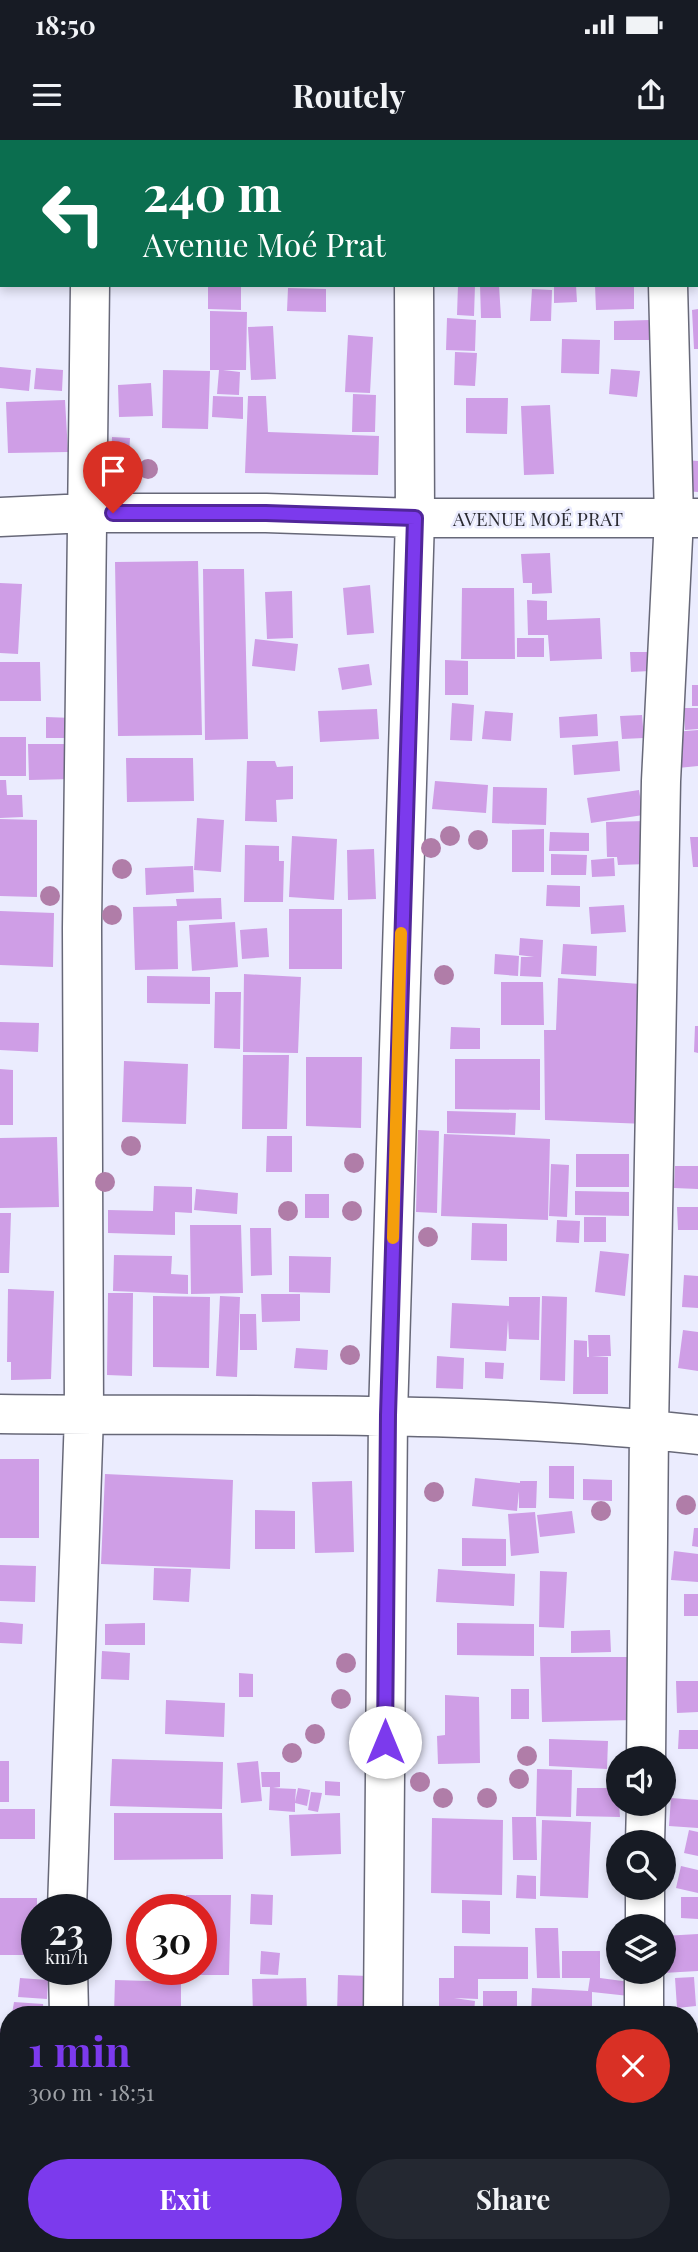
<!DOCTYPE html>
<meta charset="utf-8">
<style>
:root{--surface:#171b24;--page:#242831;--text:#f1f3f6;--muted:#9ea1a6;--accent:#7c3aed}
body{margin:0;font-family:"Playfair Display",serif;background:var(--page);color:var(--text);height:100vh;display:flex;flex-direction:column;font-size:26px;white-space:nowrap}
*{box-sizing:border-box;margin:0}
p{font-size:23px;color:var(--muted)}
.icon{flex:none;width:38px;height:38px;fill:none;stroke:currentColor;stroke-width:2;stroke-linecap:round;stroke-linejoin:round}
.map{position:relative;flex:1;overflow:hidden}
.details{position:absolute;left:0px;top:1866px;width:698px;height:247px;display:flex;flex-direction:column;background:var(--surface);border-radius:28px 28px 0 0;box-shadow:0 4px 10px #0003}
.details>*{flex:none}
.guide{position:absolute;left:0px;top:0px;width:698px;height:147px;box-shadow:0 4px 10px #0003;background:#0b6e4f;color:#fff;overflow:hidden}
.tools{position:absolute;left:606px;top:1606px;display:grid;gap:14px}
.tools a{display:grid;place-items:center;width:70px;height:70px;border-radius:50%;background:var(--surface);box-shadow:0 4px 10px #0003;font-size:35px}
.speed{position:absolute;left:21px;top:1754px;display:flex;gap:14px;font-size:35px;font-weight:700;text-align:center}
.speed>*{display:grid;place-content:center;width:91px;height:91px;border-radius:50%;background:var(--surface);box-shadow:0 4px 10px #0003;line-height:1}
.speed small{font-size:18px;font-weight:400}
.speed .limit{border:10px solid #d22;background:#fff;color:#111}
.pin{position:absolute;display:grid;place-items:center;width:60px;height:60px;color:#fff;margin:-72px -30px;border-radius:50% 50% 50% 0;rotate:-45deg;box-shadow:0 0 7px #0007}
.pin .icon{rotate:45deg}
.me{position:absolute;width:77px;margin:-38px;rotate:0deg;stroke-linejoin:round;filter:drop-shadow(0 0 5px #0008)}
.turn{display:flex;align-items:center;gap:24px;height:147px;padding:0 28px;font-size:32px}
.turn .icon{width:91px;height:91px;stroke-width:2.5}
.turn b{display:block;font-size:49px;line-height:60px}
.round{display:grid;place-items:center;flex:none;width:74px;height:74px;border-radius:37px;background:var(--page)}
.overview{display:flex;align-items:center;justify-content:space-between;height:119px;padding:0 28px}
h1{font-size:42px;font-weight:700;line-height:52px;color:var(--accent)}
.action{display:flex;gap:14px;margin-top:auto;padding:14px 28px}
.action a{flex:1;height:80px;border-radius:42px;background:var(--accent);color:#fff;font-size:28px;font-weight:700;line-height:80px;text-align:center}
.action a+a{background:var(--page);color:var(--text)}
.status{display:flex;justify-content:space-between;align-items:center;height:49px;padding:0 35px;background:var(--surface);direction:ltr}
.status svg{height:19px;fill:currentColor}
header{display:flex;justify-content:space-between;align-items:center;height:91px;padding:0 28px;background:var(--surface);font-size:32px;font-weight:700}
.map>svg:first-child{display:block}
</style>
<div class="status"><b>18:50</b><svg viewBox="0 0 49 12"><path d="M0 12V9h3v3zM5 12V6h3v6zM10 12V3h3v9zM15 12V0h3v12zM26 1h20v11H26zM47 4h2v5h-2z"/></svg></div>
<header><svg class="icon" aria-label="menu" viewBox="0 0 24 24"><path d="M4 6h16M4 12h16M4 18h16"/></svg>Routely<svg class="icon" aria-label="share" viewBox="0 0 24 24"><path d="M12 15V3M7 8l5-5 5 5M5 13v7h14v-7"/></svg></header>
<div class="map">
<svg width="698" height="2112" viewBox="0 0 698 2112">
<rect width="100%" height="100%" fill="#ebecfe"/>
<path fill="#cf9ee6" d="M208 145H241V170L208 169Z
M458 145H475L474 176 457 175Z
M480 145H499L501 178H481Z
M554 145H576L577 162 554 163Z
M595 145H634V169L596 170Z
M288 148 326 149V172L287 171Z
M532 149 552 150 551 181H530Z
M698 169V209H694L692 170Z
M210 171 247 172 246 230H223L240 232 239 255 217 254 219 230H210Z
M447 178 476 180 475 211 446 210Z
M650 180V200H614V181Z
M273 186 276 239 251 240 248 187Z
M348 195 373 197 370 253 345 252Z
M562 199 600 200 599 234 561 233Z
M455 212 477 213 475 246 454 245Z
M0 227 31 230 29 251 0 248Z
M36 228 63 230 62 251 34 249Z
M611 229 640 231 637 257 609 254Z
M163 230 210 231 208 289 162 288Z
M151 243 153 276 119 277 118 245Z
M353 254 376 255 375 292H352Z
M213 256 243 257V279L212 277Z
M248 256H266L268 292 379 296 378 335 245 333Z
M466 258H508L507 294 466 293Z
M65 260 68 312 8 313 6 262Z
M550 265 554 334 524 335 521 266Z
M112 297 130 298 128 332H111Z
M685 320 698 321V352L684 351Z
M550 413 552 453 532 454V443H523L521 414Z
M198 421 202 595 118 596 115 422Z
M203 429H244L248 599 205 600Z
M0 443 22 444 18 514 0 513Z
M370 445 374 493 347 495 343 448Z
M462 448H514L515 519H461Z
M292 451 293 498 267 499 265 452Z
M527 460 547 461V480L600 478 602 519 550 521 548 495H528Z
M517 498H544V517H517Z
M255 499 298 504 295 531 252 526Z
M630 512H650V531L631 532Z
M445 520 468 521V555H445Z
M0 522H40L41 561H0Z
M369 524 372 545 342 550 338 528Z
M692 545H698V566H692Z
M452 563 474 565 472 601 450 600Z
M684 568H698V589L685 590Z
M377 569 379 599 320 602 318 571Z
M485 571 513 573 511 601 482 599Z
M597 574 598 596 560 598 559 577Z
M642 575 644 598 622 599 620 576Z
M46 577 73 578V598H46Z
M698 590V626L678 628 674 592Z
M0 597H26V636H0Z
M618 601 620 631 574 635 572 605Z
M28 604H73L74 639 29 640Z
M126 618H193L194 661 127 662Z
M247 621H275L277 627 293 626V659L276 660 277 682 245 681Z
M0 640H6L7 655H22L23 677 0 678Z
M435 641 488 645 486 673 432 669Z
M493 647 547 648 546 685 492 683Z
M639 650 643 675 591 683 587 658Z
M197 678 224 680 221 732 194 730Z
M0 679 37 680V757L0 756Z
M646 681 647 724 618 725 617 717H607L606 682Z
M544 689V732H512V690Z
M550 692 589 693V711H549Z
M292 696 337 699 334 760 289 757Z
M690 697H698V727H693Z
M245 705 279 706V721H284L283 762H244Z
M374 709 376 759 348 760 347 710Z
M551 714 587 715 586 735H551Z
M614 718 615 736 592 737 591 720Z
M193 726 194 752 146 755 145 728Z
M547 745 580 746V767L546 766Z
M221 758 222 779 177 781 178 829 135 830 133 767 177 766 176 759Z
M624 765 626 792 591 794 589 767Z
M289 769H342V829H289Z
M0 771 54 773 53 827 0 825Z
M235 782 238 827 192 831 189 785Z
M267 788 269 817 242 819 240 790Z
M520 798 543 800 541 837 520 836 521 817H534L519 815Z
M563 804 597 806 596 836 561 834Z
M495 814 519 816 518 836 494 834Z
M244 834 301 837 298 913 243 912Z
M147 836 210 837V864L147 863Z
M558 838 654 845 646 984 545 980 544 890H556Z
M501 842H543L544 885H501Z
M215 852H241L240 909 214 908Z
M0 882 39 883 38 912 0 910Z
M695 886H698V913L694 912Z
M451 887 480 888V909H450Z
M243 915H289L287 989H242Z
M306 917H362L361 988 306 986Z
M455 919H540V970L455 969Z
M124 921 188 924 186 984 122 982Z
M0 929 13 930V985H0Z
M447 971 516 973 515 995 447 993Z
M418 990 439 991 437 1073 416 1072Z
M444 994 550 999 548 1080 441 1076Z
M267 996H292V1032H266Z
M57 997 59 1067 0 1068V998Z
M576 1014H629V1047H576Z
M551 1024 569 1025 567 1077 549 1076Z
M675 1026H698V1049L674 1048Z
M154 1046 192 1047V1073L175 1072V1095L108 1093V1070L153 1071Z
M196 1049 238 1053 237 1074 194 1070Z
M575 1051 629 1052V1076L575 1075Z
M305 1054H329V1078H305Z
M677 1067H698V1090H678Z
M0 1073H11L9 1133H0Z
M584 1077H606V1102H584Z
M557 1080 580 1081 579 1103 556 1102Z
M472 1083 507 1084V1121L471 1120Z
M190 1085H241L243 1153 191 1154Z
M250 1088H271L272 1135 251 1136Z
M600 1111 629 1114 625 1156 595 1152Z
M114 1115 172 1116 171 1134 188 1135V1154L113 1151Z
M289 1116 331 1117 330 1153 289 1152Z
M684 1135 698 1136V1168L682 1167Z
M8 1149 54 1151 51 1239 11 1240V1222H7Z
M108 1153H133L132 1236 107 1235Z
M261 1154H300V1181L262 1182Z
M153 1156 210 1157 209 1228 153 1227Z
M220 1156 240 1157 237 1237 216 1236Z
M542 1156 567 1157 565 1241 540 1240Z
M509 1157H540L539 1200 509 1199 508 1180 506 1211 450 1208 452 1163 509 1166Z
M240 1174H256L257 1210H240Z
M683 1190 698 1192V1231L678 1228Z
M588 1195H610L611 1216H592L608 1217V1254H573L574 1200 587 1201V1217H589Z
M296 1208 328 1210 327 1230 294 1228Z
M437 1216 464 1218 463 1249 436 1248Z
M485 1222 504 1223 503 1239 485 1238Z
M0 1319H39V1398H0Z
M549 1326H574V1359L549 1358Z
M105 1334 233 1340 230 1429 101 1424Z
M475 1338 520 1343V1341H537L536 1368H519V1351L517 1371 472 1366Z
M583 1339 612 1340V1361L583 1360Z
M352 1341 354 1412 315 1413 312 1342Z
M255 1370 295 1371V1409H255Z
M572 1371 575 1393 540 1397 537 1375Z
M535 1372 539 1413 511 1416 508 1374Z
M694 1388H698V1407L692 1406Z
M462 1398 506 1399V1426H462Z
M674 1411 698 1414V1442L671 1440Z
M0 1425 36 1426 35 1462 0 1461Z
M154 1428 191 1429 189 1462 153 1460Z
M438 1429 515 1434 514 1466 436 1462Z
M540 1431 567 1432 564 1488 539 1487Z
M684 1454H698V1476H684Z
M0 1482 23 1484 22 1504 0 1503Z
M145 1483V1505H105V1484Z
M457 1483 534 1484V1516L457 1515Z
M610 1490 611 1512 571 1513V1491Z
M102 1511 130 1513 129 1540 101 1539Z
M540 1517H639L635 1580 542 1582Z
M239 1533 253 1534V1557H239Z
M676 1541H698V1572L677 1573Z
M511 1549H529V1579H511Z
M445 1555 479 1557 480 1623 438 1624 437 1596 445 1595Z
M166 1560 225 1563 224 1597 165 1594Z
M679 1590H698V1609H678Z
M549 1599 608 1601 607 1629 549 1626Z
M112 1619 223 1622 222 1669 110 1666Z
M0 1621H9V1662H0Z
M258 1621 262 1661 241 1663 237 1623Z
M537 1629 572 1630 571 1677 536 1676Z
M261 1632H280V1647L273 1648 296 1649 295 1662 298 1648 310 1650 307 1666 295 1663V1672L269 1670 270 1647H262Z
M325 1641 340 1642V1656L325 1655Z
M577 1648H618L620 1677 576 1676Z
M311 1652 322 1653 318 1672 308 1670Z
M671 1658 698 1660V1688L669 1686Z
M0 1669H35V1699H0Z
M114 1673H222L223 1719 114 1720Z
M340 1673 341 1714 291 1716 289 1675Z
M512 1677H536L537 1720H513Z
M432 1678 503 1680 502 1755 431 1753Z
M542 1680 591 1682 588 1758 540 1756Z
M689 1690 698 1692V1716L684 1713Z
M681 1726 698 1730V1753L676 1748Z
M517 1735 536 1736V1759L516 1758Z
M251 1754 273 1755 272 1785 250 1784Z
M186 1755H231L229 1835H143V1829H201V1769H186Z
M681 1757H698V1779L681 1778Z
M0 1758H37V1815H0Z
M462 1760 490 1761V1794L462 1793Z
M535 1788H558L560 1838H537Z
M698 1794V1831L663 1833V1796Z
M454 1806 528 1807V1839H478V1859L454 1858 475 1861 474 1874H439V1838H454Z
M261 1811 280 1813 278 1835 260 1834Z
M562 1811H600V1838L630 1842 629 1856 592 1852V1874H531L532 1848 588 1851 590 1838H562Z
M338 1835 369 1836 368 1874H337Z
M694 1837 696 1866 677 1868 675 1838Z
M20 1838 48 1840 47 1859 18 1857Z
M306 1838 307 1874H253L252 1839Z
M115 1840 181 1842V1874H114Z
M483 1851H517V1874H483Z
M14 1862 43 1864 44 1874H12Z
M221 1870V1874H192V1871Z
M0 1889H7V1907H0Z
M690 1919H698V1956H690Z
M690 1958H698V2001L690 2000Z
M0 2027 9 2028V2070L0 2071Z"/>
<g fill="none" stroke-linecap="round" stroke-linejoin="round">
<defs>
<path id="minor" d="M413 0V2
M661 0 662 2
M92 2V0
M0 377 87 373H266L415 378H698
M0 1274C233 1277 466 1268 698 1295
M646 1619 649 1289 661 641 674 378 668 145
M645 1703 646 1664
M67 1769 84 1275 82 788 90 145
M645 1787V1748
M68 1829 69 1874
M383 1874 388 1275 415 378 414 145
M644 1874V1832
M0 2105 382 2106 698 2112"/>
</defs>
<use href="#minor" stroke="#676878" stroke-width="41"/>
<use href="#minor" stroke="#fff" stroke-width="38"/>
</g>
<g fill="#b07da8">
<circle cx="148" cy="329" r="10"/>
<circle cx="450" cy="696" r="10"/>
<circle cx="478" cy="700" r="10"/>
<circle cx="431" cy="708" r="10"/>
<circle cx="122" cy="729" r="10"/>
<circle cx="50" cy="756" r="10"/>
<circle cx="112" cy="775" r="10"/>
<circle cx="444" cy="835" r="10"/>
<circle cx="131" cy="1006" r="10"/>
<circle cx="354" cy="1023" r="10"/>
<circle cx="105" cy="1042" r="10"/>
<circle cx="288" cy="1071" r="10"/>
<circle cx="352" cy="1071" r="10"/>
<circle cx="428" cy="1097" r="10"/>
<circle cx="350" cy="1215" r="10"/>
<circle cx="434" cy="1352" r="10"/>
<circle cx="686" cy="1365" r="10"/>
<circle cx="601" cy="1371" r="10"/>
<circle cx="346" cy="1523" r="10"/>
<circle cx="341" cy="1559" r="10"/>
<circle cx="315" cy="1594" r="10"/>
<circle cx="292" cy="1613" r="10"/>
<circle cx="527" cy="1616" r="10"/>
<circle cx="519" cy="1639" r="10"/>
<circle cx="420" cy="1642" r="10"/>
<circle cx="443" cy="1658" r="10"/>
<circle cx="487" cy="1658" r="10"/>
</g>
<g fill="none" stroke-linecap="round" stroke-linejoin="round">
<defs>
<path id="route" d="M113 373H266L415 378 388 1275 385 1602"/>
</defs>
<use href="#route" stroke="#51269a" stroke-width="18"/>
<use href="#route" stroke="#7c3aed" stroke-width="12"/>
<path stroke="#f59e0b" stroke-width="12" d="M393 1098 401 793"/>
</g>
<g text-anchor="middle" dominant-baseline="central" stroke-width="5" stroke-linejoin="round" paint-order="stroke">
<g font-size="19" fill="#2b2b32" stroke="#ebecfe">
<text x="538" y="378">AVENUE MOÉ PRAT</text>
</g>
</g>
</svg>
<div class="tools">
<a><svg class="icon" aria-label="sound" viewBox="0 0 24 24"><path d="M4 9h4l5-4v14l-5-4H4zM17 9q2 3 0 6"/></svg></a>
<a><svg class="icon" aria-label="search" viewBox="0 0 24 24"><circle cx="10" cy="10" r="6"/><path d="M15 15l6 6"/></svg></a>
<a><svg class="icon" aria-label="layers" viewBox="0 0 24 24"><path d="M12 4l9 5-9 5-9-5zM3 14l9 5 9-5"/></svg></a>
</div>
<div class="speed"><div>23<small>km/h</small></div><div class="limit">30</div></div>
<div class="pin" style="left:113px;top:373px;background:#d93025"><svg class="icon" aria-label="arrive" viewBox="0 0 24 24"><path d="M6 21V4h12l-3 4 3 4H6"/></svg></div>
<svg class="me" style="left:385px;top:1602px" viewBox="-20 -20 40 40"><circle r="19" fill="#fff"/><path d="M0-13L10 11 0 6-10 11z" fill="#7c3aed"/></svg>
<div class="guide">
<div class="turn"><svg class="icon" aria-label="left" viewBox="0 0 24 24"><path d="M17 20v-9H6M10 6l-5 5 5 5"/></svg><div><b>240 m</b>Avenue Moé Prat</div></div>
</div>
<section class="details">
<div class="overview"><div><h1>1 min</h1><p>300 m · 18:51</p></div><a class="round" style="background:#d93025;color:#fff"><svg class="icon" aria-label="close" viewBox="0 0 24 24"><path d="M6 6l12 12M18 6L6 18"/></svg></a></div>
<div class="action"><a>Exit</a><a>Share</a></div>
</section>
</div>
